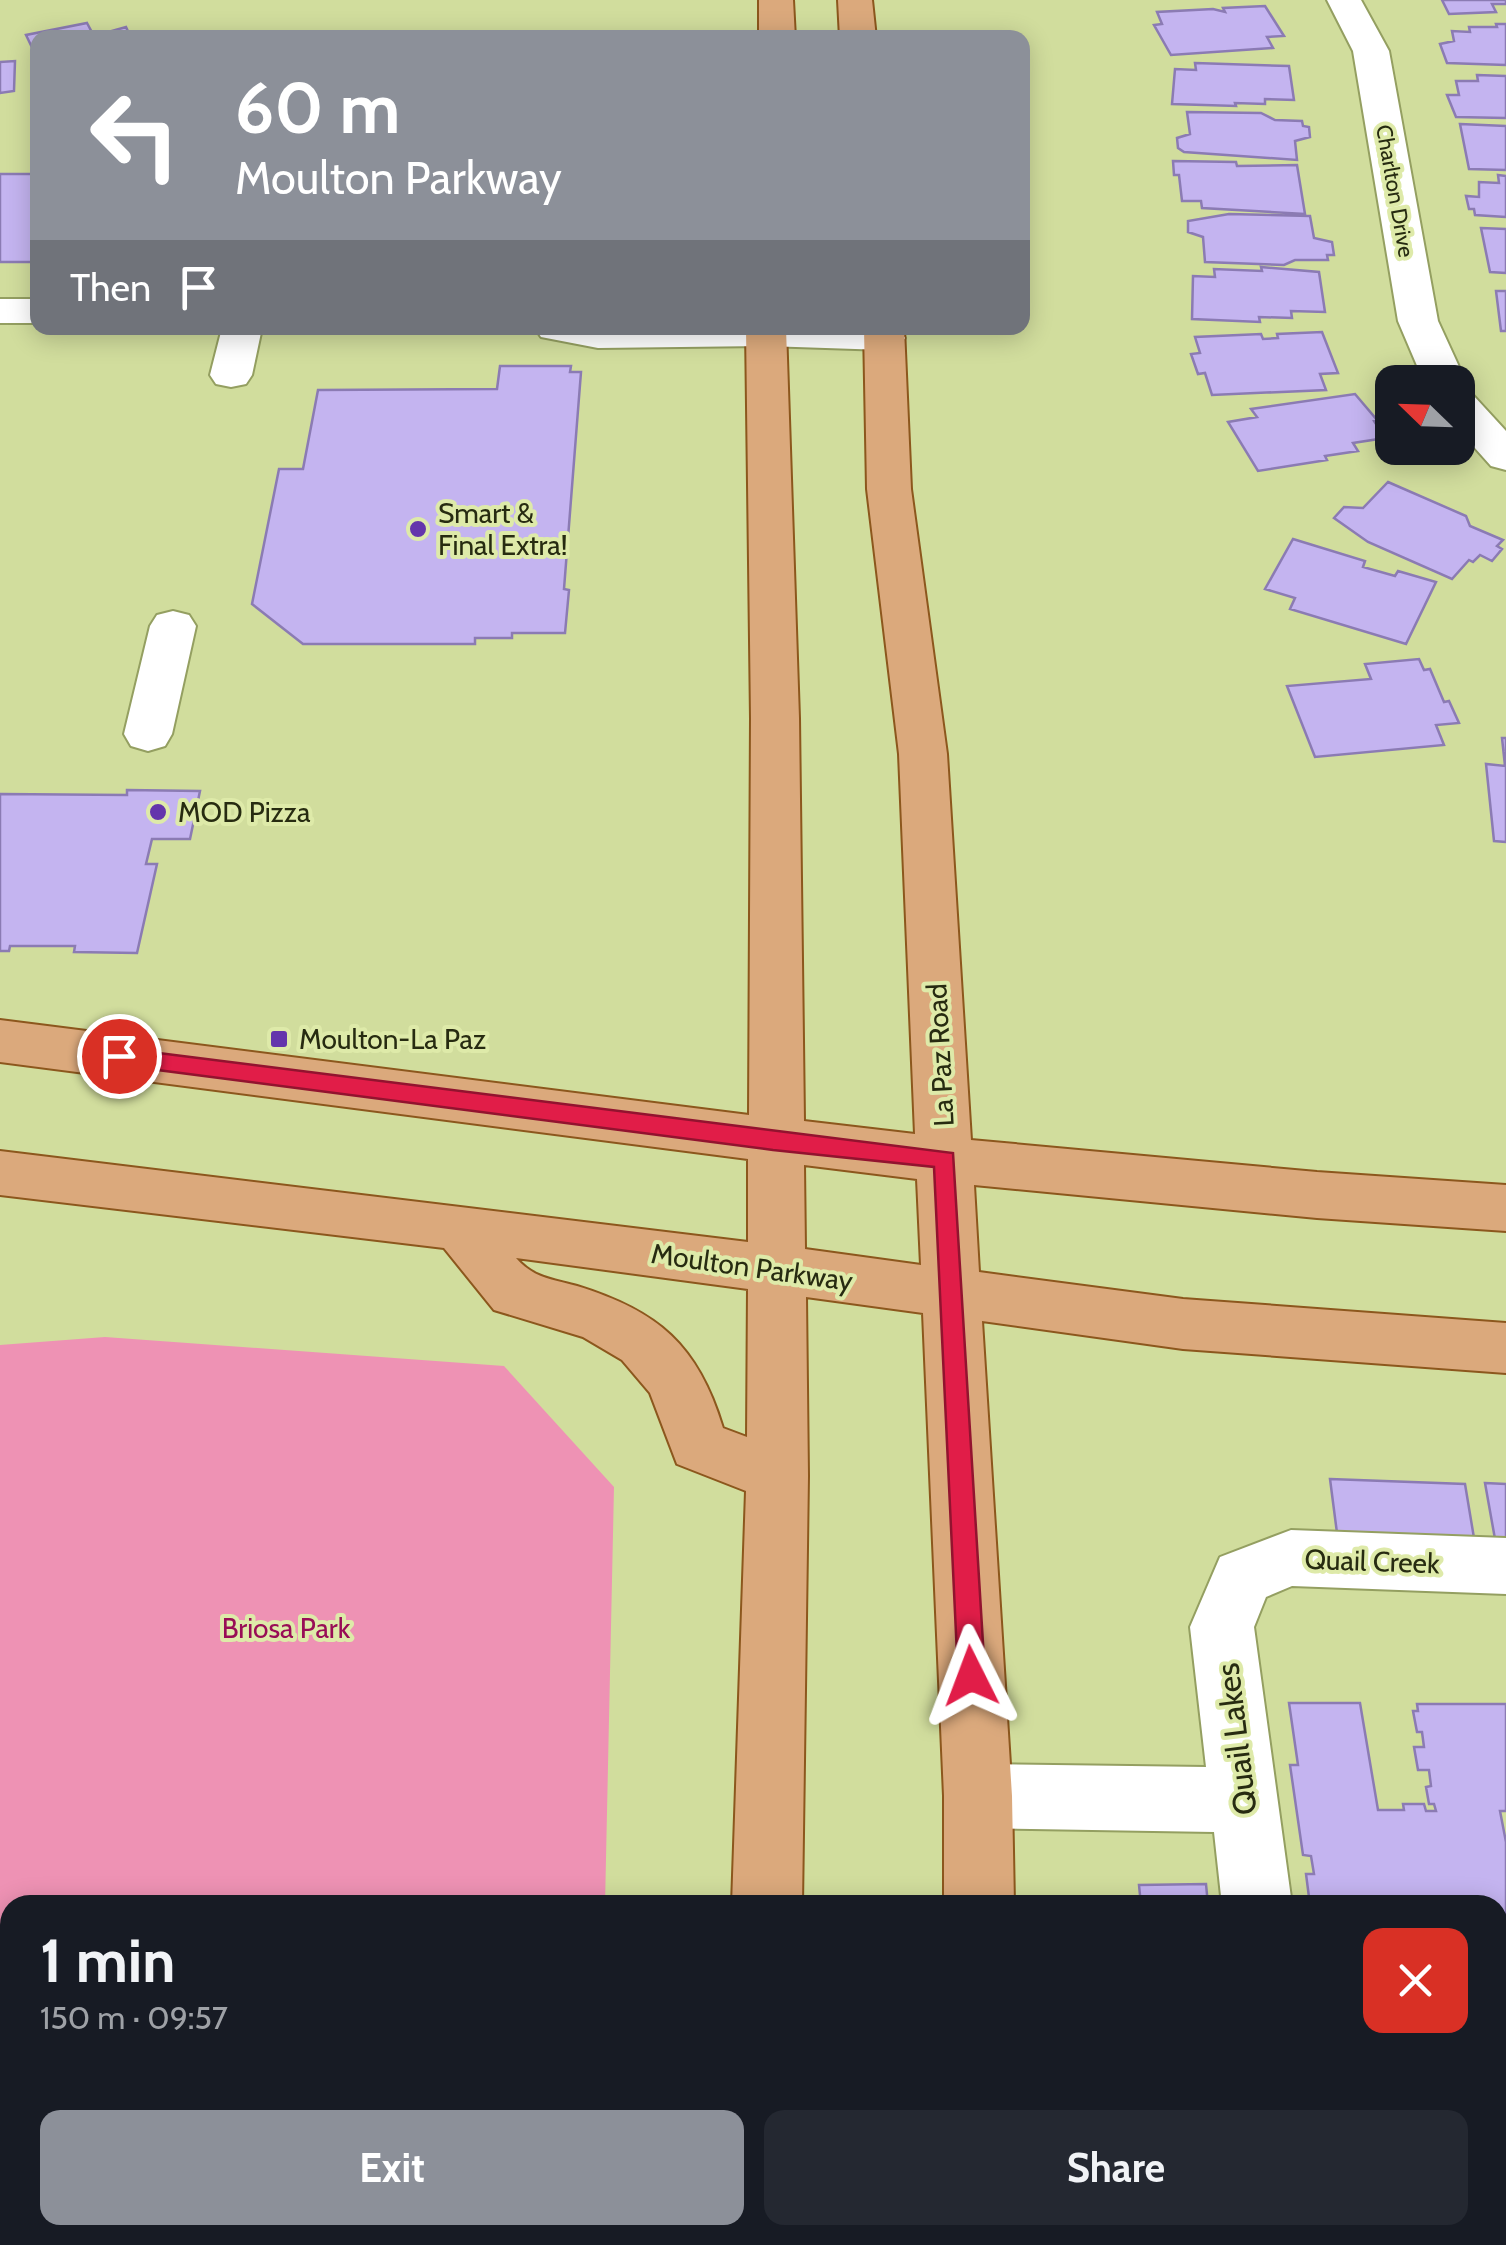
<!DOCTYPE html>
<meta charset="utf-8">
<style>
:root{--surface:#171b24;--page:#242831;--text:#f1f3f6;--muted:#9ea1a6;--accent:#8c9099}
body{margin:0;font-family:Cabin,sans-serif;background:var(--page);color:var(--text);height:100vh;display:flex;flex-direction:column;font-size:38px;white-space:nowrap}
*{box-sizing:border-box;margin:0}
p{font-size:32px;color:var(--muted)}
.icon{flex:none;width:55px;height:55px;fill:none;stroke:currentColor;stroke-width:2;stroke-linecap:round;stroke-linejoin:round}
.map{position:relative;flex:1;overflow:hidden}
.panel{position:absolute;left:0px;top:1895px;width:1508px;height:350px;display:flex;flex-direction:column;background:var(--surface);border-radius:30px 30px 0 0;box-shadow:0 5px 25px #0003}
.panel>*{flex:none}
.top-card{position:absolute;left:30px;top:30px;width:1000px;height:305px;border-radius:20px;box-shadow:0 5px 25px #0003;background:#8c9099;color:#fff;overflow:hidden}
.needle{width:65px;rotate:293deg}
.buttons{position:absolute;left:1375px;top:365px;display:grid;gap:20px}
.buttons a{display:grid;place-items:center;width:100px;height:100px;border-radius:20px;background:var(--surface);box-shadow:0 5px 25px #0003;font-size:50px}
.pin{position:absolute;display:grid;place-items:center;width:85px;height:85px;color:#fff;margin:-42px;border:5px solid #fff;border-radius:50%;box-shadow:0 2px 10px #0007}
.me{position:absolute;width:110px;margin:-55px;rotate:357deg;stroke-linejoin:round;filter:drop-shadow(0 0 8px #0008)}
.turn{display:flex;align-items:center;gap:35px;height:210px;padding:0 40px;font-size:45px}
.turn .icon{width:130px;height:130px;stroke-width:2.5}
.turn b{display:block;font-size:70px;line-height:85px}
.then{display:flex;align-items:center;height:95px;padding:0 40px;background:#0003;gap:20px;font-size:38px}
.round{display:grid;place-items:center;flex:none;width:105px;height:105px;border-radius:20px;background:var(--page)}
.head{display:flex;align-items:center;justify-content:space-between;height:170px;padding:0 40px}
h1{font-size:60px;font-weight:800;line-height:75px}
.button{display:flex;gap:20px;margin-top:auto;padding:20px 40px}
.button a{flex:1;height:115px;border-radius:20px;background:var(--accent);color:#fff;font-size:40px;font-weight:800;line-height:115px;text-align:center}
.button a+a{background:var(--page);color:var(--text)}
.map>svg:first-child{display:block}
</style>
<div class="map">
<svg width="1506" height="2245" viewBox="0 0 1506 2245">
<rect width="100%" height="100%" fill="#d1dd9d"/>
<path fill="#ee92b4" d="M105 1337 504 1366 614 1487 605 1905H10V2235H590V2245H0V1345Z"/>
<path fill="#c4b4f0" stroke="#8b7bb3" stroke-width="2.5" d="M1442 0H1506V4H1492L1496 12 1449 14Z
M1265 6 1284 36 1267 37 1273 48 1171 55 1154 25 1162 24 1157 12 1213 9 1225 12 1223 8Z
M87 23 94 36 126 27 131 38H38V60L26 35Z
M1496 24H1506V65L1447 63 1440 44 1454 41 1452 31 1470 32 1469 27H1497Z
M15 61 14 91 0 93V62Z
M1195 63 1289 66 1294 100 1265 99V104L1235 103 1236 106 1172 104 1175 69 1196 70Z
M1477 75 1506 76V118L1456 117 1447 95H1459L1456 81H1478Z
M1187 112 1261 113 1275 120 1302 121 1303 126 1309 127 1310 137 1295 141 1297 160 1184 152 1178 148 1177 138 1190 134Z
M1460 124 1506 126V170L1469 169Z
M1173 161 1236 162 1237 166 1297 165 1305 214 1202 208 1201 201H1182L1179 175H1174Z
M0 174H38V262H0Z
M1498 175 1506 176V217L1475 215 1474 209H1469L1466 196 1479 197V182L1499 183Z
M1229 214 1310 216 1314 238 1332 242 1334 255H1327L1328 260H1295L1284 265 1205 262 1203 237 1188 232V221Z
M1481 228 1506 229V273L1490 272Z
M1261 267 1319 272 1325 312 1291 311 1292 318 1259 317 1260 322 1192 319 1193 276 1215 277 1214 269 1262 271Z
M1496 291H1506V331H1501Z
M1322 332 1338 373 1320 374 1326 390 1212 395 1205 373 1198 374 1191 354 1200 353 1195 337 1261 334 1263 339 1278 338 1277 334Z
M500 366H571L570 372H581L564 589 569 590 565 633H512V638H475V644H303L252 604 279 469H303L318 390 497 389Z
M1355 394 1377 420 1374 421 1385 438 1353 443 1358 451 1325 456 1327 460 1258 471 1228 422 1257 417 1251 409Z
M1388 482 1466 516 1470 526 1503 540 1497 546 1502 549 1492 561 1480 555 1473 562 1469 560 1452 579 1368 542 1334 518 1344 507 1363 508Z
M1293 539 1365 561 1363 567 1395 576 1398 571 1436 582 1406 644 1290 609 1295 598 1265 589Z
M1419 659 1424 670 1430 669 1444 702 1449 701 1459 723 1436 725 1444 745 1315 757 1287 686 1371 679 1365 664Z
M1502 738H1506V842L1494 841 1486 764 1505 766Z
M127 790 200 791 190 839H152L146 864H157L137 953 74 952 75 946H10L9 951H0V794L127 795Z
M1330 1479 1465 1484 1474 1538 1337 1533Z
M1485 1483 1506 1484V1539H1495Z
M1289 1703H1360L1378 1810H1404L1403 1804H1424L1426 1811H1436L1434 1804H1429L1426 1787 1431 1786 1429 1770H1418L1414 1747H1424L1422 1732H1417L1413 1711H1418L1417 1704H1506V1811H1500L1506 1842V2038H1498V1905H1310L1306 1874H1314L1311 1856 1303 1855 1290 1765H1298Z
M1206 1884 1208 1905H1141L1139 1885Z
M1498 2073H1506V2202L1505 2195 1498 2196V2173H1501Z
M1498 2203H1506V2245H1358L1357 2235H1498Z
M1173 2235H1246L1247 2245H1174Z"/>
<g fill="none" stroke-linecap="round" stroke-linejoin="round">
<defs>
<path id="minor" d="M1327 0H1361L1389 51 1438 321 1466 382 1458 391 1473 395 1506 431V470L1491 466 1458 429V382H1424L1398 321 1353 51Z
M0 299H38V323H0Z
M222 328H262L252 375 246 384 231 387 216 384 210 375Z
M535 328H892L899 329 905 338 899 347 885 350 766 346 598 348 541 337Z
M173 611 189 615 196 626 172 734 165 746 148 751 131 746 124 734 150 626 157 615Z
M1291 1530 1506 1538V1594L1292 1586 1266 1597 1254 1627 1292 1905H1222L1214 1832 978 1828 954 1819 944 1796 954 1773 978 1764 1206 1767 1190 1627 1220 1557Z
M1265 2235H1339L1342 2245H1266Z"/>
<path id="major" d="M759 0H793L795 38H759Z
M838 0H872L876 38H840Z
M746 328H786L799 718 804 1121 915 1134 899 754 867 489 864 328H904L911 489 947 754 971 1140 1317 1172 1506 1185V1231L1317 1218 974 1185 979 1272 1183 1299 1506 1323V1373L1183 1349 982 1321 1012 1796 1014 1905H944V1796L923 1313 806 1297 808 1476 802 1905H732L746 1491 677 1464 650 1393 622 1360 583 1337 494 1310 444 1248 0 1195V1151L748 1242V1159L0 1062V1020L749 1115 751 718ZM804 1165 917 1179 921 1265 805 1249ZM516 1258 748 1289 747 1437 723 1428C698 1345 658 1311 577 1286 552 1279 535 1279 516 1258Z
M732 2235H806L807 2245H731Z
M946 2235H1020L1021 2245H945Z"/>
</defs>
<use href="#minor" stroke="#949f61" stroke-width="4"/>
<use href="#major" stroke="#8c571d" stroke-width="4"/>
<use href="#minor" fill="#fff" fill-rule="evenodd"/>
<use href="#major" fill="#dba97c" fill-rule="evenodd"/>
</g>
<path fill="#e11d48" stroke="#92132f" stroke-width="2.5" d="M119 1048 953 1153 985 1676 981 1685 971 1689 962 1685 958 1676 934 1167 773 1150 119 1065 108 1056Z"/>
<g fill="#6435ac" stroke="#deeaa9" stroke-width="4">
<circle cx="418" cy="529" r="10"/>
<circle cx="158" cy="812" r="10"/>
<rect x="269" y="1029" width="20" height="20" rx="5"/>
</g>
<g text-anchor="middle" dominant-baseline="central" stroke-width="8" stroke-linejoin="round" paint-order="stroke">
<g font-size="22" fill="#272b11" stroke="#deeaa9">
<text transform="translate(1395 191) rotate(80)">Charlton Drive</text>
</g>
<g font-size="28" fill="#272b11" stroke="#deeaa9" text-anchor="start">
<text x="438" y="513">Smart &amp;<tspan x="438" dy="32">Final Extra!</tspan></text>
<text x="178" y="812">MOD Pizza</text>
<text x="299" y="1039">Moulton-La Paz</text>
</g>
<g font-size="28" fill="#272b11" stroke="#deeaa9">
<text transform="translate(940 1055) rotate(-93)">La Paz Road</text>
<text transform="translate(752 1267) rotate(8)">Moulton Parkway</text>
<text transform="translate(1372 1561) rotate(2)">Quail Creek</text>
</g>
<g font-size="28" fill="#980d56" stroke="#deeaa9">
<text x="286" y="1628">Briosa Park</text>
</g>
<g font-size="32" fill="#272b11" stroke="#deeaa9">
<text transform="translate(1236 1739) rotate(-97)">Quail Lakes</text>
</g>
</g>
</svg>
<div class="buttons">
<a><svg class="needle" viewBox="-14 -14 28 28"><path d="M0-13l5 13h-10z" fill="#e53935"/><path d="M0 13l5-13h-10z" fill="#9ea1a6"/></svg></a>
</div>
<div class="pin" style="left:119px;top:1056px;background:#d93025"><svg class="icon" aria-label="arrive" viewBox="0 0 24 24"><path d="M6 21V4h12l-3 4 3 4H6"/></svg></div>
<svg class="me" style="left:971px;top:1676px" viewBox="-20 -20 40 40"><path d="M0-17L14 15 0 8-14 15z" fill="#e11d48" stroke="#fff" stroke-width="4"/></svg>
<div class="top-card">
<div class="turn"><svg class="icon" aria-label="left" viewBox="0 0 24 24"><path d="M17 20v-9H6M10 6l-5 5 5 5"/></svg><div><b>60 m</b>Moulton Parkway</div></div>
<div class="then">Then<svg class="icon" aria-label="arrive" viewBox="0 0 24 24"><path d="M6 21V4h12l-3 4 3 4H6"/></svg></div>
</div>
<section class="panel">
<div class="head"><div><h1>1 min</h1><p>150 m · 09:57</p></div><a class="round" style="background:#d93025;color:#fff"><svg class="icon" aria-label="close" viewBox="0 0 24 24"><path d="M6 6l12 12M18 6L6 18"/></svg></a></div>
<div class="button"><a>Exit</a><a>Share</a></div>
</section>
</div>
